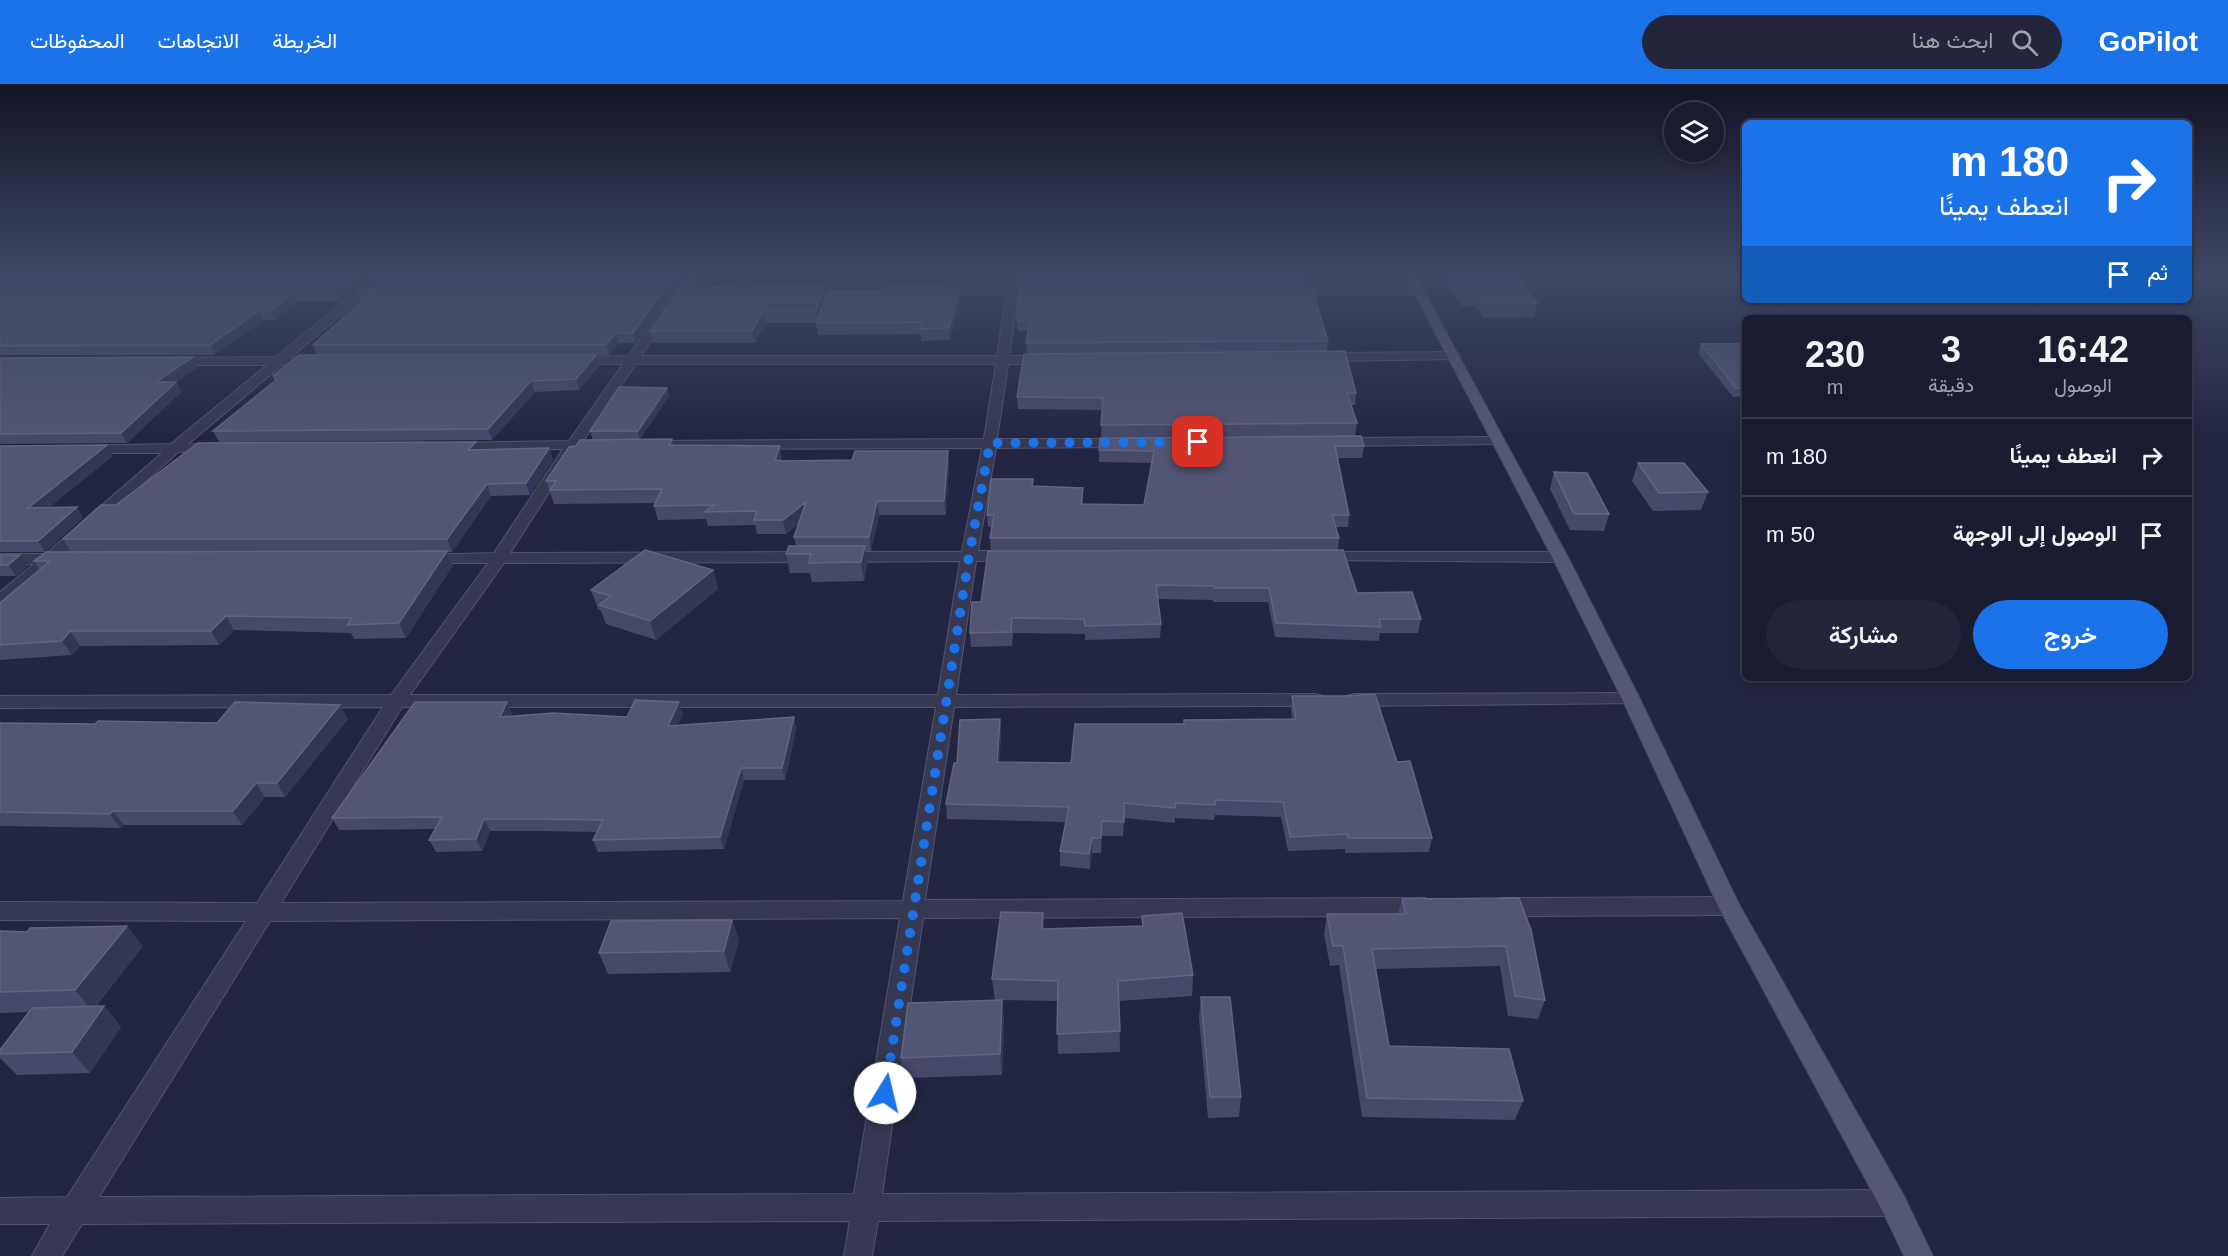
<!DOCTYPE html>
<html lang="ar">
<meta charset="utf-8">
<style>
:root{--surface:#1a1c32;--page:#23253a;--text:#f1f3f6;--muted:#9fa1ac;--line:#383a4d;--accent:#1a73e8}
body{margin:0;font-family:Helvetica,Vazirmatn,sans-serif;background:var(--page);color:var(--text);direction:rtl;height:100vh;display:flex;flex-direction:column;font-size:22px;white-space:nowrap}
*{box-sizing:border-box;margin:0}
p{font-size:20px;color:var(--muted)}
.icon{flex:none;width:33px;height:33px;fill:none;stroke:currentColor;stroke-width:2;stroke-linecap:round;stroke-linejoin:round}
.map{position:relative;flex:1;overflow:hidden;direction:ltr}
.sheet{position:absolute;left:1742px;top:231px;width:450px;height:366px;display:flex;flex-direction:column;background:var(--surface);border-radius:9px;box-shadow:0 3px 9px #0003,0 0 0 2px var(--line);direction:rtl}
.sheet>*{flex:none}
.hud{position:absolute;left:1742px;top:36px;width:450px;height:183px;border-radius:9px;box-shadow:0 3px 9px #0003,0 0 0 2px var(--line);direction:rtl;background:#1a73e8;color:#fff;overflow:hidden}
.controls{position:absolute;left:1664px;top:18px;display:grid;gap:12px}
.controls a{display:grid;place-items:center;width:60px;height:60px;border-radius:50%;background:var(--surface);box-shadow:0 3px 9px #0003,0 0 0 2px var(--line);font-size:30px}
.pin{position:absolute;display:grid;place-items:center;width:51px;height:51px;color:#fff;margin:-26px;border-radius:12px;box-shadow:0 3px 9px #0006}
.me{position:absolute;width:66px;margin:-33px;rotate:9deg;stroke-linejoin:round;filter:drop-shadow(0 0 4px #0008)}
.turn{display:flex;align-items:center;gap:21px;height:126px;padding:0 24px;font-size:27px}
.turn .icon{width:78px;height:78px;stroke-width:2.5}
.turn b{display:block;font-size:42px;line-height:51px}
.then{display:flex;align-items:center;height:57px;padding:0 24px;background:#0003;gap:12px;font-size:22px}
.eta{display:flex;justify-content:space-evenly;align-items:center;height:102px;text-align:center}
.eta b{font-size:36px;font-weight:600;line-height:42px}
.button{display:flex;gap:12px;margin-top:auto;padding:12px 24px}
.button a{flex:1;height:69px;border-radius:36px;background:var(--accent);color:#fff;font-size:24px;font-weight:600;line-height:69px;text-align:center}
.button a+a{background:var(--page);color:var(--text)}
ul{padding:0;list-style:none}
li{display:flex;align-items:center;gap:18px;height:78px;padding:0 24px;border-top:2px solid var(--line)}
li div{flex:1}
li b{display:block;font-size:22px}
li em{font-style:normal}
header{display:flex;align-items:center;gap:36px;box-sizing:border-box;height:84px;padding:0 30px;background:var(--accent);color:#fff}
header strong{font-size:28px}
nav{display:flex;gap:33px;margin-inline-start:auto;font-size:21px}
.search{width:420px;height:54px;background:var(--page);display:flex;align-items:center;gap:15px;box-sizing:border-box;padding:0 21px;border-radius:33px;color:var(--muted);font-size:22px}
.map>svg:first-child{display:block}
</style>
<header>
<strong>GoPilot</strong>
<div class="search"><svg class="icon" aria-label="search" viewBox="0 0 24 24"><circle cx="10" cy="10" r="6"/><path d="M15 15l6 6"/></svg>ابحث هنا</div>
<nav><a>الخريطة</a><a>الاتجاهات</a><a>المحفوظات</a></nav>
</header>
<div class="map">
<svg width="2228" height="1172" viewBox="0 0 2228 1172">
<rect width="100%" height="100%" fill="#222642"/>
<g fill="none" stroke-linecap="round" stroke-linejoin="round">
<defs>
<path id="minor" d="M375 191H387L370 206 387 208V212L362 213 291 273 319 274 321 277 319 280 282 281 188 360 219 361 221 364 219 367 178 368 64 471 69 475 67 478 54 480 6 520 0 521V508L34 480H0V470H46L162 369H86L79 365 81 362 171 360 267 281H172L168 280 166 277 168 274 276 273 349 213 317 212 313 211V207L357 206Z
M685 191H696L686 207H698L704 210 698 213H681L641 272H997L1006 211H935L929 208 931 206 1008 204 1010 191H1020L1019 204H1043L1049 207 1043 210 1018 211 1009 272H1047L1053 276 1047 280H1008L997 355H1123L1130 359 1123 363 996 364 978 467H1012L1020 472 1012 477H976L956 611 1315 610 1322 612 1324 616 1322 620 1315 622 954 623 925 816 1425 814 1433 817 1436 823 1433 829 1425 832 923 834 882 1110 1893 1106 1903 1110 1907 1119 1903 1128 1893 1132 878 1137 872 1172H844L850 1137 82 1140 62 1172H32L50 1140H0V1114L67 1113 246 837 0 836V818L257 819 383 623 0 624V612L391 611 488 479H428L422 477 420 474 422 471 494 469 563 365 455 366 450 365 448 362 450 359 569 357 623 280H574L568 276 570 273 628 272 670 213H641L637 212V208L675 207ZM636 280H996L984 355 650 357 643 361 650 365 982 364 962 468H842L834 473 842 478 960 477 938 611H410L504 479 811 478 819 473 811 468 510 469 577 365H601L608 361 601 357H583ZM402 623H936L903 817 281 819ZM900 834 854 1110 99 1113 270 837Z
M1289 205H1419L1425 208 1419 211 1285 210 1283 208Z
M1454 268 1458 269 1460 272 1458 275 1324 277 1318 273 1324 269Z
M1497 353 1502 354 1504 357 1502 360 1340 362 1333 358 1340 354Z
M1322 468H1560L1568 473 1560 478 1316 476 1314 473 1316 470Z
M1631 609 1638 611 1640 615 1638 619 1354 622 1347 620 1345 616 1347 612 1354 610Z
M1729 813 1737 816 1740 822 1737 828 1729 831 1500 832 1492 829 1489 823 1492 817 1500 814Z"/>
<path id="major" d="M1405 191H1415L1568 473 1640 615 1739 820 1903 1110 1933 1172H1904L1883 1128 1718 822 1622 615 1552 473Z"/>
</defs>
<use href="#minor" stroke="#52546c" stroke-width="2"/>
<use href="#major" stroke="#41425b" stroke-width="2"/>
<use href="#minor" fill="#373952" fill-rule="evenodd"/>
<use href="#major" fill="#555872" fill-rule="evenodd"/>
</g>
<path fill="#464a6a" d="M0 191H372L357 204H0Z
M682 191 675 203 377 204 373 195Z
M1021 191 1306 196 1305 203H1021Z
M1442 191H1516L1537 219 1534 233 1483 234 1475 222H1461Z
M1019 204 1328 257 1327 267 1027 270 1026 259 1029 247H1018L1017 237Z
M0 205H339L343 214 339 217H297L275 236H264L214 271H0Z
M360 205 667 214 635 259H619L609 271H317L313 261 362 217H361L357 207Z
M944 205 961 217 950 256 921 257V250L818 251 816 239H765L755 259H653L650 247 826 213 884 207Z
M1701 260H1744V312L1733 313 1698 269Z
M596 271 599 282 579 306 535 308 492 356 219 358 213 347 275 297 273 292Z
M193 273 198 283 175 298H176L181 308 127 359 0 360V274Z
M667 304 669 312 640 355 593 356 590 347Z
M1356 309 1355 321H1351L1357 339 1355 352 1101 353 1102 326 1018 325 1017 313Z
M672 355 673 361 782 375V377L949 381 946 431H879L871 467H865L867 481 864 497 812 498 810 489H790L786 470 796 462 794 453 799 439 786 450H757L755 441 708 442 706 435 658 436 654 422 656 419 554 420 546 397Z
M0 362 113 372 48 424 83 434 45 468H0Z
M1364 362 1362 374H1338L1349 431 1348 443H1336L1339 454 1338 466 1357 509 1421 535 1418 549H1380L1379 557 1275 553 1268 518H1213V516L1158 515 1161 540 1160 554 1085 556V550L1013 549 1012 562 971 563 970 549 981 518 1173 466 991 467 990 454 992 443H988L987 431 1033 403 1083 404V420L1144 421 1152 379 1099 378V366Z
M549 364 553 376 530 411 491 412 452 468H448L453 481 406 554 354 555 351 549 234 546 219 561 80 562 72 571 0 576V519L40 486 34 477 280 468H71L63 455 116 421 479 366Z
M1638 379 1708 408 1701 426 1653 427 1632 397Z
M1554 388 1609 430 1604 447 1570 446 1550 405Z
M0 471H20L28 482 16 492H0Z
M713 486 718 505 656 556 606 540 601 527 598 525 591 506Z
M1292 612 1397 678 1432 754 1429 768 1345 769V765L1288 767 1281 733 1215 731 1214 736 1175 734V739L1124 734 1123 752H1102L1101 769H1092L1090 785 1060 782V767L1066 738 947 735 946 720 957 679 1000 635 1001 650 999 678 1071 679 1184 640 1292 635 1291 626Z
M507 618 512 630 511 632 627 633 683 630 677 641 794 633 796 646 785 696H744L724 765 598 768 593 756 597 748 541 747H490L482 767 436 768 429 756 435 745 339 746 332 734Z
M348 635 285 713H265L242 741H124L120 744 0 742V639L95 640 217 639Z
M1519 814 1545 916 1538 935 1508 932 1500 882 1376 885 1389 962 1523 1017 1515 1036 1362 1033 1339 881 1330 882 1324 850 1327 830H1398L1402 815Z
M1043 829 1044 845 1142 842V832L1193 891 1192 912 1119 917 1120 968 1058 970 1057 917 995 916 992 895Z
M732 836 739 856 730 888 608 890 599 869Z
M0 847 143 862 96 922H104L121 943 90 989 17 991 0 974V966L28 928 0 929Z
M1201 913 1241 1013 1239 1033 1208 1034 1199 934Z
M1002 916 1004 937 1002 991 905 994 901 974Z"/>
<path fill="#333756" d="M358 191H372L357 204 354 195Z
M674 191H682L675 203 673 194Z
M824 202 826 214 818 239 816 227Z
M339 205 343 214 339 217 336 208Z
M664 205 667 214 635 259 633 249Z
M960 205 961 217 950 256 949 244Z
M293 208 297 217 275 236 271 227Z
M259 227 264 236 214 271 210 261Z
M763 227 765 239 755 259 752 247Z
M616 249 619 259 609 271 606 261Z
M596 271 599 282 579 306 576 295Z
M193 273 198 283 161 308 156 298Z
M531 297 535 308 492 356 488 345Z
M176 298 181 308 127 359 121 349Z
M667 304 669 312 640 355 638 347Z
M476 358 480 370 468 366Z
M107 361 113 372 35 435 28 424Z
M780 362 782 375 777 389 775 376Z
M549 364 553 376 530 411 526 399Z
M948 367 949 381 946 431 944 417Z
M487 400 491 412 452 468 447 455Z
M877 417 879 431 871 467 869 453Z
M806 418 808 432 786 450 783 436Z
M77 423 83 434 45 468 38 457Z
M865 462 867 481 864 497 861 478Z
M447 467 453 481 406 554 399 539Z
M20 471 28 482 16 492 8 481Z
M713 486 718 505 656 556 650 537Z
M226 532 234 546 219 561 211 547Z
M70 547 80 562 72 571 62 557Z
M507 618 512 630 505 645 500 633Z
M679 618 683 630 671 654 668 642Z
M340 621 348 635 285 713 277 699Z
M794 633 796 646 785 696 782 684Z
M1000 635 1001 650 999 692 997 678Z
M741 684 744 696 724 765 720 753Z
M256 699 265 713 242 741 233 727Z
M113 727 124 741 120 744 110 730Z
M484 735 490 747 482 767 476 755Z
M1102 737V752L1101 769V754Z
M1092 754V769L1090 785 1089 770Z
M1043 829 1044 849 1042 845Z
M732 836 739 856 730 888 724 867Z
M127 842 143 862 92 926 75 906Z
M1002 916 1004 937 1002 991 1000 970Z
M104 922 121 943 90 989 72 968Z"/>
<path fill="#525675" stroke="#616482" stroke-width="1.5" d="M0 191H358L354 195H0Z
M377 191H674L673 194 373 195Z
M1021 191H1305L1306 196 1021 195Z
M1453 191H1516L1537 219 1485 220 1477 208H1464Z
M824 202 816 227H763L752 247H650L681 203Z
M886 202H943L944 205H960L949 244 920 245 922 238 816 239 828 207H884Z
M1019 204H1312L1328 257 1026 259 1030 237H1017Z
M0 205H339L336 208H293L271 227H259L210 261 0 262Z
M360 205H664L633 249H616L606 261H313L373 207H357Z
M1701 260H1744V304H1736Z
M1345 267 1356 309H1347L1357 339 1101 341 1103 314 1017 313 1024 270Z
M299 271H596L576 295 531 297 488 345 213 347 276 296 273 292Z
M193 273 156 298H176L121 349 0 350V274Z
M619 303 667 304 638 347H590Z
M1361 352 1364 362H1335L1349 431H1332L1339 454H990L994 431H987L991 395H1033L1032 402 1083 404 1081 420 1144 421 1154 367 1099 366 1100 354Z
M672 355 669 361 780 362 775 376 782 377 852 376 855 367H948L944 417H877L869 453H794L806 418 783 436H754L757 427 705 428 714 421 654 422 662 405 550 406 556 397H546L569 363 576 362 580 356Z
M476 358 468 366 549 364 526 399 487 400 447 455H63L101 421H116L198 359Z
M107 361 28 424 77 423 38 457H0V362Z
M1638 379H1684L1708 408 1659 409Z
M1554 388 1587 389 1609 430H1574Z
M789 462H865L861 478 809 479 811 470H786Z
M645 466 713 486 650 537 599 521 611 512 591 506Z
M1343 466 1357 509 1412 508 1421 535H1379L1381 543 1276 539 1269 504H1214V502L1156 501 1161 540 1085 542 1084 535 1012 534 1011 548 970 549 972 518H981L988 467Z
M447 467 399 539 347 541 352 534 226 532 211 547H70L62 557 0 561V519L50 477H34L46 468Z
M0 471H20L8 481H0Z
M1375 610 1397 678 1410 677 1432 754H1348L1347 750 1290 753 1283 718 1215 716V721L1176 719 1175 724 1124 719V738L1102 737 1101 754H1092L1089 770 1060 767 1069 723 946 720 954 679H957L960 636 1000 635 997 678 1071 679 1075 640H1184V636L1296 635 1292 612H1347Z
M635 616 679 618 668 642 794 633 782 684H741L720 753 593 756 603 736 536 735H484L476 755 429 756 442 733 332 734 415 618H507L500 633 553 629 627 633Z
M235 618 340 621 277 699H256L233 727H113L110 730 0 728V639L95 640 98 637 217 639Z
M1519 814 1531 846 1545 916 1515 912 1506 862 1372 865 1389 962 1509 965 1523 1017 1367 1014 1343 862H1333L1327 830H1406L1402 815Z
M1001 828 1043 829 1042 845 1143 842 1142 832 1182 829 1193 891 1118 897 1120 947 1057 950 1058 897 992 895Z
M732 836 724 867 599 869 611 837Z
M127 842 75 906 0 908V847L27 848 30 844Z
M1201 913H1230L1241 1013H1210Z
M1002 916 1000 970 901 974 908 919Z
M104 922 72 968 0 970V966L32 924Z"/>
<linearGradient id="sky" x2="0" y2="1"><stop stop-color="#131524"/><stop offset="0.54" stop-color="#3e4765"/><stop offset="1" stop-color="#3e4765" stop-opacity="0"/></linearGradient>
<rect width="2228" height="355" fill="url(#sky)"/>
<g fill="none" stroke-linecap="round" stroke-linejoin="round">
<path stroke="#1a73e8" stroke-width="10" stroke-dasharray="0 18" d="M885 1009 969 472 990 359 1198 358"/>
</g>
</svg>
<div class="controls">
<a><svg class="icon" aria-label="layers" viewBox="0 0 24 24"><path d="M12 4l9 5-9 5-9-5zM3 14l9 5 9-5"/></svg></a>
</div>
<div class="pin" style="left:1198px;top:358px;background:#d93025"><svg class="icon" aria-label="arrive" viewBox="0 0 24 24"><path d="M6 21V4h12l-3 4 3 4H6"/></svg></div>
<svg class="me" style="left:885px;top:1009px" viewBox="-20 -20 40 40"><circle r="19" fill="#fff"/><path d="M0-13L10 11 0 6-10 11z" fill="#1a73e8"/></svg>
<div class="hud">
<div class="turn"><svg class="icon" aria-label="right" viewBox="0 0 24 24"><path d="M7 20v-9h11M14 6l5 5-5 5"/></svg><div><b>180 m</b>انعطف يمينًا</div></div>
<div class="then">ثم<svg class="icon" aria-label="arrive" viewBox="0 0 24 24"><path d="M6 21V4h12l-3 4 3 4H6"/></svg></div>
</div>
<section class="sheet">
<div class="eta">
<div><b>16:42</b><p>الوصول</p></div>
<div><b>3</b><p>دقيقة</p></div>
<div><b>230</b><p>m</p></div>
</div>
<ul>
<li><svg class="icon" aria-label="right" viewBox="0 0 24 24"><path d="M7 20v-9h11M14 6l5 5-5 5"/></svg><div><b>انعطف يمينًا</b></div><em>180 m</em></li>
<li><svg class="icon" aria-label="arrive" viewBox="0 0 24 24"><path d="M6 21V4h12l-3 4 3 4H6"/></svg><div><b>الوصول إلى الوجهة</b></div><em>50 m</em></li>
</ul>
<div class="button"><a>خروج</a><a>مشاركة</a></div>
</section>
</div>
